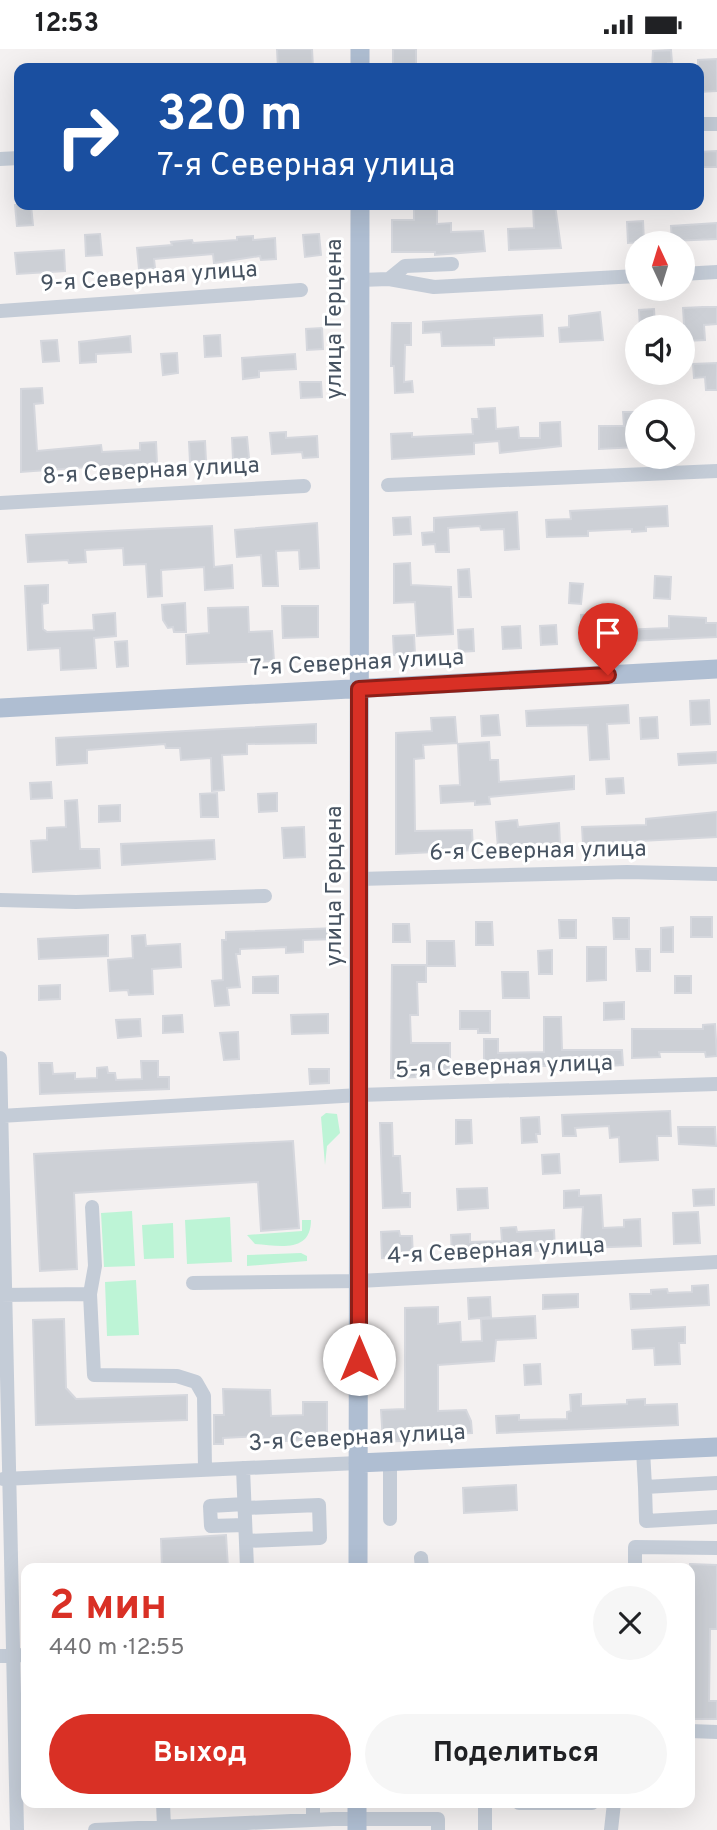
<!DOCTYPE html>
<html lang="ru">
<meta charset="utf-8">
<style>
:root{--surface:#fff;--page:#f6f6f6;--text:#202124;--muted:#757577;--accent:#d93025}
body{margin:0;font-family:Overpass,sans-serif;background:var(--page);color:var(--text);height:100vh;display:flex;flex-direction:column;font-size:26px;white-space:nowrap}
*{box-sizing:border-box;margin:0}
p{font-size:23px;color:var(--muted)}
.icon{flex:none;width:38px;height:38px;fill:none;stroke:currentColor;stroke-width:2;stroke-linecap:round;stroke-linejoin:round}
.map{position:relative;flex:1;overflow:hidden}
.sheet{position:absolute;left:21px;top:1514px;width:674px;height:245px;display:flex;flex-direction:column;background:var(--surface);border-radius:14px;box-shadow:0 7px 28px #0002}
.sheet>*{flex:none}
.guide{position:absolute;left:14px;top:14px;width:690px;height:147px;border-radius:14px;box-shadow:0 7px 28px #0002;background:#1a4fa0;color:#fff;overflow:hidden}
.needle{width:46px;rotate:356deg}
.buttons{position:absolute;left:625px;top:182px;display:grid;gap:14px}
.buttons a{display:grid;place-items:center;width:70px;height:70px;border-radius:50%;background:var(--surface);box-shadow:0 7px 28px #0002;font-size:35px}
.pin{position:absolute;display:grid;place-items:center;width:60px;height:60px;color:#fff;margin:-72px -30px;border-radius:50% 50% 50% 0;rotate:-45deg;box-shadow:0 0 7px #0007}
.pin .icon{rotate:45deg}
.me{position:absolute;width:77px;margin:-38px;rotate:0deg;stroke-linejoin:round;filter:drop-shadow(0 0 5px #0008)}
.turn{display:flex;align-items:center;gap:24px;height:147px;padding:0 28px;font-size:32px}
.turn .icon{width:91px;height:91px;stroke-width:2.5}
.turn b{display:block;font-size:49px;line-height:60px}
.round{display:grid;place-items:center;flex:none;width:74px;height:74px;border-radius:37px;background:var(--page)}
.headline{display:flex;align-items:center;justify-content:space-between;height:119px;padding:0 28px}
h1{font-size:42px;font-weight:700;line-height:52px;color:var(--accent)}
.primary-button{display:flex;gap:14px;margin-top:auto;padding:14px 28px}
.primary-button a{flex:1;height:80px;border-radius:42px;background:var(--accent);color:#fff;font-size:28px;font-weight:700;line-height:80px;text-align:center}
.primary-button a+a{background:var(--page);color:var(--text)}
.status{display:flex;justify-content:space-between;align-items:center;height:49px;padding:0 35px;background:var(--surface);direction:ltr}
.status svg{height:19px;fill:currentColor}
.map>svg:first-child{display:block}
</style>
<div class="status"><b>12:53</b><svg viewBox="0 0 49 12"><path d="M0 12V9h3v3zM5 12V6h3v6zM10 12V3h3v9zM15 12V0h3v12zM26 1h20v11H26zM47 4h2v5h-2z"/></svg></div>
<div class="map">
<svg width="717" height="1781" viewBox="0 0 717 1781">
<rect width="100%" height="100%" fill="#f4f1f1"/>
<path fill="#bdf4d6" d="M326 1064 337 1065 340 1084 327 1097 325 1116 321 1068Z
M132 1162 135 1217 104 1218 101 1164Z
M230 1168 232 1213 187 1215 185 1171Z
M302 1171H311C311 1204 280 1197 255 1195L247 1186 302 1182Z
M173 1174 174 1209 144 1210 142 1176Z
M301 1204 307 1207V1212L247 1217V1206Z
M136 1231 139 1286 107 1287 105 1233Z"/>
<path fill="#cdd0d6" stroke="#d5d7dd" stroke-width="2" d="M277 0H312L313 19H278Z
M393 0H416V19H393Z
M671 1 672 14H668V19H652L653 2Z
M717 10V42L698 43V11Z
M717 102V118H698V103Z
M15 156H31L33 176 17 177Z
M414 156H437V175L451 174V183L483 182 485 202 435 206V203H392V171H414Z
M555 156 561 199 509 201 508 180 534 179 533 157Z
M643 172 644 193 628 194 627 173Z
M717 174V190L672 192 671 177Z
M100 185 102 206 86 207 85 186Z
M319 185 321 206 305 208 303 186Z
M253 187V191L275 189 276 210 261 211 260 207 214 214 213 205 154 210 155 219 139 220 137 199 172 196 171 193 192 191 193 194 237 191V188Z
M64 201 65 222 17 225 15 204Z
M703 258H717V275L704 276 705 291 685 292 683 259Z
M654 260 655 278H640L639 261Z
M600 263 603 291 560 293 559 279 569 278V267Z
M542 266 543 287 494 289V296L442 297 441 283 423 284V273Z
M392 274H411V296H405L404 333 412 332 413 343 395 344 394 317H391Z
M322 279 323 300 307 301 306 280Z
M220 286 221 307 205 308 204 287Z
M130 287 131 303 96 305V313L80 314 79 293Z
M57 291 59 312 43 313 41 292Z
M177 304 178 324 163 326 161 305Z
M295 305 296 320 259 322V328L243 330 242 309Z
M717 314V341H706L705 328 694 329 693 315Z
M300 333H321L322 348 301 349Z
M42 339 43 354 34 355 37 402 101 396 102 403 140 401V394L156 393 157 414 132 416V422L117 424 116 416 21 423V340Z
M495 359 496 380 518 378 519 389H540V374L560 373 561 397 500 404 499 392 474 394V405L392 410 391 385 412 384V388L473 385 472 370H479L478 360Z
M623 363H634L637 398 599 400V377H624Z
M286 383V389L317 387 318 408 303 409 302 403 272 405 270 384Z
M247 388 249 409 233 410 232 389Z
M205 392 206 412 190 413 189 393Z
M667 457 668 477 646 478V482L632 483V480L588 482V487L547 488 546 471 571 470 570 462Z
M517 463 519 500 505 501 504 480 481 481 480 477 448 479 449 503H436L435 495 423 496 422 484 434 483V469Z
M410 468 411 485 394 486 393 469Z
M317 474 319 519 300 520 299 501 276 502 278 537H263L261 506 237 508 235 481Z
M212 477 214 518 232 516 233 539 205 541 204 518 161 521 162 547 148 548 146 515 124 516 123 499 85 501 86 513 69 514 68 511 28 513 26 486Z
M410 514 411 536 451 538 453 585 417 587 415 553 394 554V515Z
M469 520 471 548H459L458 521Z
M655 527 671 528 670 550 654 549Z
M570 534 583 535 581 555 569 554Z
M48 536V554L42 555 43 580 47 583 94 581 93 566 115 564 116 587 94 589 96 619 61 621 60 599 28 601 25 537Z
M185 554 186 583H174L173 578 168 579 163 571 162 556Z
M282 557H318V588L283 589Z
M248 558 249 583 272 582 274 612 187 615 186 586 209 584 208 559Z
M599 565 600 568 620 567 621 581 669 579V567L706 569V574H717V588L583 594 581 566Z
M556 576 557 595 541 596 540 577Z
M520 577 521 599 503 600 502 578Z
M473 580 474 602 459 603 458 581Z
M414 586 415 605 394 606 393 587Z
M127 592 128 617 117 618 115 593Z
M709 651 710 675 691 676 690 652Z
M628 656 629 674 607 675 609 710 590 711 588 676 527 677 526 662Z
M498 666 500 686 482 687 481 667Z
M455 668 457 694 423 696 424 709 414 710 415 782 472 781 473 801 396 805V684L432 682 431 669Z
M657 668 658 689 641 690 640 669Z
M316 675V694L247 695V705L222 706 224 741 212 742 211 709 181 711 180 699H166L165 695 87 701V714L57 716 56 689Z
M489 693 490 711H498L499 733 574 727V740L489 748 490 755 475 756V752L441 754 440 737 460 736 458 695Z
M717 703V714L679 716 678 705Z
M623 729 624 744 607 745 606 730Z
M51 733 52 749 31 750 30 734Z
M217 744 218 768H201L200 745Z
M277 744V762L259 763 258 745Z
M77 751 80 800H99L100 819 33 823 31 792 47 791V779L66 778 65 752Z
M120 756V772L99 773V757Z
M717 763V788L583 795 582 778 646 776V770Z
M517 771 518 778 559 774 560 796 498 799 496 773Z
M304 778 305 808 284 809 282 779Z
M214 791 215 810 122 816 121 795Z
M691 868H712V888H691Z
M613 869H629V890H614Z
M559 871H576V889H560Z
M476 873H492L493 896H476Z
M393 875H409L410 893H393Z
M673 878V903H661V879Z
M337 879V890L303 891V903L286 904V898L240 900V905H236L240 938 227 939 229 956 215 957 212 932 223 931 222 891H226V883Z
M108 886V907L39 910 38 890Z
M145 886 146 897 180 895 181 918 152 920 153 945 129 946 128 941 110 942 108 911 133 909 132 887Z
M427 892H454L455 917H427Z
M587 898H606V931L587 932Z
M636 900H650V922H637Z
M552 901V925H539L538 902Z
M392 916H426V933H417L418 966H410L411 994H450V1020H416V1028L391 1029Z
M502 923H528L529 949H503Z
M278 927V944H253V928Z
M675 927H691V944H675Z
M60 936V950L39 951V937Z
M624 953V970L604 971V954Z
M460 962H490V984H478V980H460Z
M328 965V984L292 985 291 966Z
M182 966 183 983 163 984V967Z
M544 968H561L562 1001H622L623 1016 554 1020V1017H532V1022L484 1023V990H498V1004L544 1003Z
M140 970 141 987 118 989 116 971Z
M715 975 717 1007 706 1008 705 1003H659L660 1008 632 1009V980H703V976Z
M238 983 239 1010 224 1011 220 984Z
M141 1012H158V1028H169V1040L40 1045 39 1014H52L53 1025 75 1024V1030L97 1029V1019L107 1018 108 1024H115L116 1031 142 1030Z
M309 1020H329V1034L310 1035Z
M670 1062 671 1087H657L658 1111 620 1113 619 1088 610 1089 609 1077 575 1079 576 1087H563L562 1066Z
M539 1068 540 1085H536L537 1093 522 1094 521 1069Z
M456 1071H471L472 1094 456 1095Z
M380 1074H392L393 1107H400L402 1144H410V1158L383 1159Z
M678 1078H715L716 1097 679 1095Z
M293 1092 299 1179 261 1182 258 1133 74 1144 77 1220 40 1222 34 1105Z
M559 1105 560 1124 543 1125 542 1106Z
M487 1139 488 1159 458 1161 457 1140Z
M714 1140V1156L694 1157 693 1141Z
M579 1141V1147L601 1146 603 1179 624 1178V1171L640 1170 641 1197 581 1199 583 1158 564 1159V1142Z
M698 1163 700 1194 674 1195 673 1164Z
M516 1178 517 1183 554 1181 555 1201 452 1206 451 1186 470 1185V1193L502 1192 501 1179Z
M399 1182 400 1187H412L413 1208 382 1209 381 1183Z
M708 1236 709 1256 631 1260 630 1245H651V1241L667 1240 668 1244 692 1243V1237Z
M578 1245V1258L543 1260V1246Z
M490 1248 491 1268 469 1270 468 1249Z
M438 1258V1275L460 1273 461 1293 482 1292 481 1270 535 1267 536 1289 496 1291 494 1312 438 1316V1362L466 1361 471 1372 472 1384 435 1385 436 1390 383 1393 381 1361 405 1360V1259Z
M64 1270 66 1339 76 1350 187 1346V1371L36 1376 33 1271Z
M685 1278V1294H679L680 1315 655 1316 654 1299 633 1300 632 1281Z
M540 1315 541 1335 525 1336 524 1316Z
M223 1340 270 1341 271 1367 303 1366V1353H327V1390L263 1393V1387L223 1389V1395H214V1366H224Z
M581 1345V1357L627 1355V1351L645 1350V1356L677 1355 678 1376 497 1384 496 1367 519 1366V1371L567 1370V1363L571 1362 570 1346Z
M516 1436 517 1461 464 1464 463 1439Z
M226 1486 228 1519H162L161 1490Z
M690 1515 717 1516V1580H710L709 1652H717V1670H690Z"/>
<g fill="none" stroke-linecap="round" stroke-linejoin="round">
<path stroke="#c4ccd7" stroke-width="14" d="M698 75H717
M0 110 19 109
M682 225 717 223
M389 230 405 217 452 215
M360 231 389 230 434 238 637 227
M0 262 301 241
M388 436 717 422
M0 454 304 437
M359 830 627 823 717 825
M0 851 76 853 265 847
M0 1009 17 1781
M0 1067 359 1046 717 1035
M193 1234 359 1232 717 1213
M90 1245 95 1217 92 1158
M0 1246 90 1245 94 1326 177 1327 196 1333 204 1347 205 1421
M643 1401 645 1438 717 1434
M243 1419 247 1519
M3 1430 358 1414
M645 1438 646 1472 717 1468
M245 1455 210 1457 211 1477 245 1476
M245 1459 319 1456 320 1489 246 1492
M390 1470V1413
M421 1509 422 1519
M635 1519V1498L717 1499
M0 1607 26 1606
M690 1682 717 1683
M163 1754 164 1778
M313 1754V1771
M485 1754V1781
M519 1754H592
M95 1781 333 1770H438V1781
M611 1781 614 1754"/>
<path stroke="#afbed2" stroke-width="19" d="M360 19V0
M0 659 717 620
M358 1414 717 1398
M358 1519 360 156
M357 1781V1754"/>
</g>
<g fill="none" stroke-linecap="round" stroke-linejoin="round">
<defs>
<path id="route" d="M359 1310V640L608 626"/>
</defs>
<use href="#route" stroke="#8d1f18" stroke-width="18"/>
<use href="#route" stroke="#d93025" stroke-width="12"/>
</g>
<g text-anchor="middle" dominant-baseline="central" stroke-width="6" stroke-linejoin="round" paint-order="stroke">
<g font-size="23" fill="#475361" stroke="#fff">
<text transform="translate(149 229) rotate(-4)">9-я Северная улица</text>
<text transform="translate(335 270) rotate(-90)">улица Герцена</text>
<text transform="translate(151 423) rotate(-3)">8-я Северная улица</text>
<text transform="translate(357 615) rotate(-3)">7-я Северная улица</text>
<text transform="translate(538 803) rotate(-1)">6-я Северная улица</text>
<text transform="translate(335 837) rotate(-90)">улица Герцена</text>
<text transform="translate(504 1019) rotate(-2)">5-я Северная улица</text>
<text transform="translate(496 1203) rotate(-3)">4-я Северная улица</text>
<text transform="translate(357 1390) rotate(-3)">3-я Северная улица</text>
</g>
</g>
</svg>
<div class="buttons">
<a><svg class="needle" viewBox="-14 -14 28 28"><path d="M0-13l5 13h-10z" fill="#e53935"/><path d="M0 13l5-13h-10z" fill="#757577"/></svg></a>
<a><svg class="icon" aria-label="sound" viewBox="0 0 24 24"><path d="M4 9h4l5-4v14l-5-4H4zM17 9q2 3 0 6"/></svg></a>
<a><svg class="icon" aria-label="search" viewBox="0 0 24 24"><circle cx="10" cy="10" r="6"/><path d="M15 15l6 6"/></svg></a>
</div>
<div class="pin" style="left:608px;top:626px;background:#d93025"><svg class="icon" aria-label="arrive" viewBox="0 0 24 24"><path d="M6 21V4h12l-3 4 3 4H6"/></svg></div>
<svg class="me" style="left:359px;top:1310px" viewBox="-20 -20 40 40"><circle r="19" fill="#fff"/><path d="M0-13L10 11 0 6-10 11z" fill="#d93025"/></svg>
<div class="guide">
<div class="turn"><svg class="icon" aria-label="right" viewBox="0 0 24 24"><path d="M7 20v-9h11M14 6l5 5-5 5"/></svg><div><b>320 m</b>7-я Северная улица</div></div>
</div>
<section class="sheet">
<div class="headline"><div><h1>2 мин</h1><p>440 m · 12:55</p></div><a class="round"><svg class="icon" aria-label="close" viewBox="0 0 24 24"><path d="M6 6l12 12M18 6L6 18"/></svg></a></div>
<div class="primary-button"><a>Выход</a><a>Поделиться</a></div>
</section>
</div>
